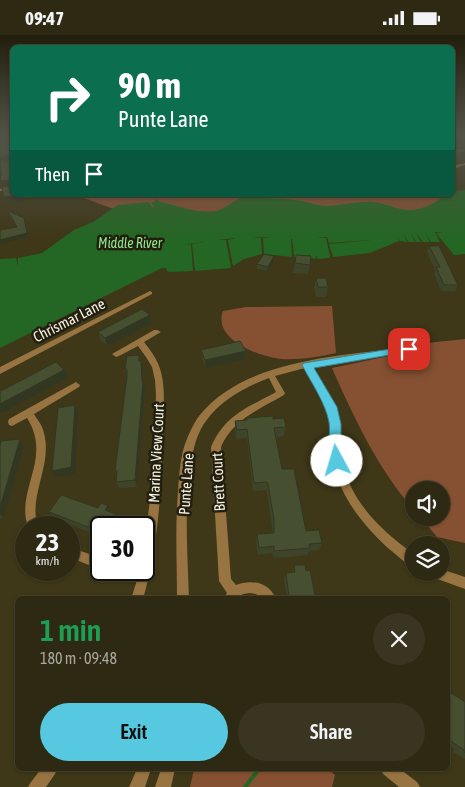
<!DOCTYPE html>
<meta charset="utf-8">
<style>
:root{--surface:#2e2912;--page:#3a3520;--text:#f1f3f6;--muted:#a7a69f;--line:#494532;--accent:#56c9e0}
body{margin:0;font-family:"Asap Condensed",sans-serif;background:var(--page);color:var(--text);height:100vh;display:flex;flex-direction:column;font-size:19px;white-space:nowrap}
*{box-sizing:border-box;margin:0}
p{font-size:16px;color:var(--muted)}
.icon{flex:none;width:28px;height:28px;fill:none;stroke:currentColor;stroke-width:2;stroke-linecap:round;stroke-linejoin:round}
.map{position:relative;flex:1;overflow:hidden}
.side{position:absolute;left:15px;top:561px;width:435px;height:175px;display:flex;flex-direction:column;background:var(--surface);border-radius:8px;box-shadow:0 1px 4px #0004,0 0 0 1px var(--line)}
.side>*{flex:none}
.banner{position:absolute;left:10px;top:10px;width:445px;height:152px;border-radius:8px;box-shadow:0 1px 4px #0004,0 0 0 1px var(--line);background:#0b6e4f;color:#fff;overflow:hidden}
.tools{position:absolute;left:405px;top:446px;display:grid;gap:10px}
.tools a{display:grid;place-items:center;width:45px;height:45px;border-radius:50%;background:var(--surface);box-shadow:0 1px 4px #0004,0 0 0 1px var(--line);font-size:25px}
.speed{position:absolute;left:15px;top:481px;display:flex;gap:10px;font-size:25px;font-weight:700;text-align:center}
.speed>*{display:grid;place-content:center;width:65px;height:65px;border-radius:50%;background:var(--surface);box-shadow:0 1px 4px #0004,0 0 0 1px var(--line);line-height:1}
.speed small{font-size:12px;font-weight:400}
.speed .limit{border:2px solid #111;border-radius:8px;background:#fff;color:#111}
.pin{position:absolute;display:grid;place-items:center;width:42px;height:42px;color:#fff;margin:-21px;border-radius:10px;box-shadow:0 2px 8px #0006}
.me{position:absolute;width:55px;margin:-28px;rotate:354deg;stroke-linejoin:round;filter:drop-shadow(0 0 4px #0008)}
.turn{display:flex;align-items:center;gap:18px;height:105px;padding:0 25px;font-size:22px}
.turn .icon{width:65px;height:65px;stroke-width:2.5}
.turn b{display:block;font-size:35px;line-height:42px}
.then{display:flex;align-items:center;height:48px;padding:0 25px;background:#0003;gap:10px;font-size:19px}
.round{display:grid;place-items:center;flex:none;width:52px;height:52px;border-radius:26px;background:var(--page)}
.overview{display:flex;align-items:center;justify-content:space-between;height:85px;padding:0 25px}
h1{font-size:30px;font-weight:600;line-height:38px;color:#1e9e55}
.cta{display:flex;gap:10px;margin-top:auto;padding:10px 25px}
.cta a{flex:1;height:58px;border-radius:30px;background:var(--accent);color:#111;font-size:20px;font-weight:600;line-height:58px;text-align:center}
.cta a+a{background:var(--page);color:var(--text)}
.status{display:flex;justify-content:space-between;align-items:center;height:35px;padding:0 25px;background:var(--surface);direction:ltr}
.status svg{height:14px;fill:currentColor}
.map>svg:first-child{display:block}
</style>
<div class="status"><b>09:47</b><svg viewBox="0 0 49 12"><path d="M0 12V9h3v3zM5 12V6h3v6zM10 12V3h3v9zM15 12V0h3v12zM26 1h20v11H26zM47 4h2v5h-2z"/></svg></div>
<div class="map">
<svg width="465" height="752" viewBox="0 0 465 752">
<rect width="100%" height="100%" fill="#3e3718"/>
<path fill="#865132" d="M76 160H437L447 165 425 176 127 179Z
M332 271 336 318C318 322 299 325 281 324 260 322 212 304 223 276L246 272Z
M465 304V508L437 502 421 483 441 482V455H414V475C378 434 354 383 332 333L417 315 427 308Z
M194 734H328L335 740 332 752H190Z"/>
<path fill="#246623" d="M465 155V219L454 220 436 198 443 197H435L440 207H431L425 198 430 207H423L416 198 421 207H416L410 197 415 207H408L404 198 407 207 400 206 397 203 399 206 370 218 333 222 329 209 371 205 329 208 327 202 317 203H326L330 221 329 223 317 224V220L315 224V218V224L310 223V218L309 223 294 222 292 203H304L283 204 291 203 292 222 264 219 263 203 272 202 251 203H261L262 219 244 224 233 231 228 205 236 203 218 205H226L231 233 195 236 192 209 204 207 180 210 191 209 193 236 170 237 167 236 166 233H162L0 313V224L16 223 18 231V223L42 218 74 195 93 187 118 170 149 167 152 172H154L151 167H154L156 164 160 167C178 170 196 179 216 176 227 174 238 160 250 162 264 164 280 163 295 165 305 166 314 170 325 171 341 171 357 166 374 167 389 169 402 178 418 174 425 173 440 166 444 160H452L453 156Z"/>
<path fill="#3e3718" d="M163 234 165 236 0 316V315Z"/>
<g fill="none" stroke-linecap="round" stroke-linejoin="round">
<path stroke="#246623" stroke-width="3" d="M326 433H331"/>
<path stroke="#246623" stroke-width="4" d="M245 752 259 734"/>
<path fill="#987442" fill-rule="evenodd" d="M454 99H458L452 105V101Z
M465 128V130L452 134V131Z
M12 152V154L0 156V154Z
M150 256 152 257V259L0 339V332Z
M154 295H157L161 297 144 307C151 316 158 325 161 337 166 356 163 377 163 398 161 456 159 508 143 564H131L138 542 126 539 124 535H144V515L150 464 156 361 155 345 152 332 146 322 138 311 119 321 116 322 112 319Z
M411 309 414 310 415 312 405 318 312 331C319 345 331 359 336 374 342 390 339 408 342 424 349 465 381 496 414 519V532C404 528 397 520 389 514 362 489 340 462 333 426 329 408 333 390 327 373 322 359 312 346 305 333L275 341 285 358 284 360C260 374 232 385 221 412L231 544 236 550C251 544 269 547 276 564H262L256 559 250 558 243 559 237 564H223L227 558 219 546 211 412C225 380 247 373 276 357L269 343C245 352 221 365 206 386 179 421 188 519 189 564H177C177 528 175 493 178 457 179 442 180 426 184 412 187 403 193 389 199 381 244 325 337 321 403 313Z
M76 347 80 350 79 352 34 379C36 383 40 387 42 392 56 427 27 459 38 492H28C15 454 53 424 27 383L12 391 9 390 8 387 9 384Z
M69 512 101 523V535L69 522Z
M441 534 465 542V554L432 542 430 538H441Z
M41 734H57L55 739 46 752H28L31 747Z
M137 734H151L145 752H129Z
M161 734H175L171 752H155Z
M381 734H400L417 747 420 752H399L383 739Z"/>
</g>
<path fill="#3d442a" d="M465 100V113L457 112 459 108Z
M429 211 458 250 455 256H441L434 239 435 235 427 217Z
M296 220 310 230 308 239 293 238Z
M274 226 267 236 257 234V229Z
M316 243 328 252 326 262H316L314 253Z
M150 280 152 288 107 311 100 304 98 297Z
M201 315 246 316 245 324 206 333 202 323Z
M141 326 143 333V347L145 354 137 452 119 453 116 447 117 441 115 436 127 341 125 334Z
M246 383 273 384 286 392 284 401 276 402 282 434 306 496 322 508 319 515 309 516 307 520 290 522 273 523 272 518 258 520 256 507 257 499 273 498 272 492 267 458 266 455 253 456 247 403 236 404 235 386H246Z
M0 410 24 411 4 483 0 484Z
M98 473 111 477 131 489 101 492V502L54 483 49 477Z
M294 530 306 536 315 560 319 564H287L284 544 286 538 292 537Z
M448 654 451 658 465 667V724L453 717 454 714 448 710Z"/>
<path fill="#323722" d="M465 117V120L452 125V122Z
M10 120 12 125 0 127V122Z
M10 145 12 150 4 152 1 146Z
M21 160H31L29 161 22 166 6 168 4 162Z
M24 183 29 201 0 209V205L27 198Z
M274 221V226L267 236 268 232Z
M150 280 152 288 107 311 105 303Z
M246 316 245 324 206 333 205 325Z
M141 326 143 333V347L145 354 137 452 135 445 142 346Z
M64 335 68 342 2 378 0 376V369Z
M75 370 78 377 75 439 57 442 52 436Z
M20 404 24 411 4 483 0 479V472Z
M108 471 111 477 108 481 105 475Z
M128 484 131 489 129 492H124Z"/>
<path fill="#474f31" stroke="#323722" d="M0 99H12V160H21H20L4 162 2 152 10 151 12 147 10 145 1 146 0 141 2 140 0 127 10 126 12 122 10 120 0 122Z
M465 100V109L459 108Z
M452 113H454L465 114V117L452 122Z
M8 176 24 183 27 198 0 205V195L17 192Z
M429 211H439L458 250H444L436 232H440Z
M264 219 274 221 268 232 257 229Z
M296 220 311 221 310 230 295 228Z
M316 243H326L328 252H318Z
M142 274 150 280 105 303 98 297Z
M240 306 246 316 205 325 201 315Z
M139 320V326H141L142 346H143L135 445 116 447 117 436H115L127 341V334H125L127 321Z
M56 327 64 335 0 369V355L1 356Z
M75 370 71 432 52 436 58 373Z
M273 381V384L284 383 286 392 274 393 282 434H294L306 496 319 495 322 508 309 509 310 513 274 516V511L259 513 257 499 274 498V485L268 449 267 447 254 448 247 394 237 395 235 386 247 385 246 383Z
M20 404 0 472V410L1 406Z
M61 460 98 473 101 468 108 471 105 475 128 484 124 492H101V497L49 477Z
M294 530H305L306 536 310 535 315 560H319V564H301L302 562H289L286 538 295 537Z
M448 635 451 637 448 653Z
M448 654 452 656 451 658 465 667V718L464 717V715L448 704Z"/>
<linearGradient id="sky" x2="0" y2="1"><stop stop-color="#221e0d"/><stop offset="0.49" stop-color="#525348"/><stop offset="1" stop-color="#525348" stop-opacity="0"/></linearGradient>
<rect width="465" height="204" fill="url(#sky)"/>
<path fill="#56c9e0" stroke="#388392" d="M409 311 414 314 413 316 314 333 337 372 341 389V409L344 426 342 430 337 431 333 430C326 416 331 401 329 387 325 367 312 349 302 330L304 328Z"/>
<g text-anchor="middle" dominant-baseline="central" stroke-width="5" stroke-linejoin="round" paint-order="stroke">
<g font-size="14" font-style="italic" fill="#8fe78c" stroke="#221f11">
<text x="130" y="208">Middle River</text>
</g>
<g font-size="15" fill="#f5f1df" stroke="#221f11">
<text transform="translate(69 285) rotate(-27)">Chrismar Lane</text>
<text transform="translate(156 418) rotate(-87)">Marina View Court</text>
<text transform="translate(218 447) rotate(-93)">Brett Court</text>
<text transform="translate(186 449) rotate(-86)">Punte Lane</text>
</g>
</g>
</svg>
<div class="tools">
<a><svg class="icon" aria-label="sound" viewBox="0 0 24 24"><path d="M4 9h4l5-4v14l-5-4H4zM17 9q2 3 0 6"/></svg></a>
<a><svg class="icon" aria-label="layers" viewBox="0 0 24 24"><path d="M12 4l9 5-9 5-9-5zM3 14l9 5 9-5"/></svg></a>
</div>
<div class="speed"><div>23<small>km/h</small></div><div class="limit">30</div></div>
<div class="pin" style="left:409px;top:314px;background:#d93025"><svg class="icon" aria-label="arrive" viewBox="0 0 24 24"><path d="M6 21V4h12l-3 4 3 4H6"/></svg></div>
<svg class="me" style="left:337px;top:426px" viewBox="-20 -20 40 40"><circle r="19" fill="#fff"/><path d="M0-13L10 11 0 6-10 11z" fill="#56c9e0"/></svg>
<div class="banner">
<div class="turn"><svg class="icon" aria-label="right" viewBox="0 0 24 24"><path d="M7 20v-9h11M14 6l5 5-5 5"/></svg><div><b>90 m</b>Punte Lane</div></div>
<div class="then">Then<svg class="icon" aria-label="arrive" viewBox="0 0 24 24"><path d="M6 21V4h12l-3 4 3 4H6"/></svg></div>
</div>
<section class="side">
<div class="overview"><div><h1>1 min</h1><p>180 m · 09:48</p></div><a class="round"><svg class="icon" aria-label="close" viewBox="0 0 24 24"><path d="M6 6l12 12M18 6L6 18"/></svg></a></div>
<div class="cta"><a>Exit</a><a>Share</a></div>
</section>
</div>
